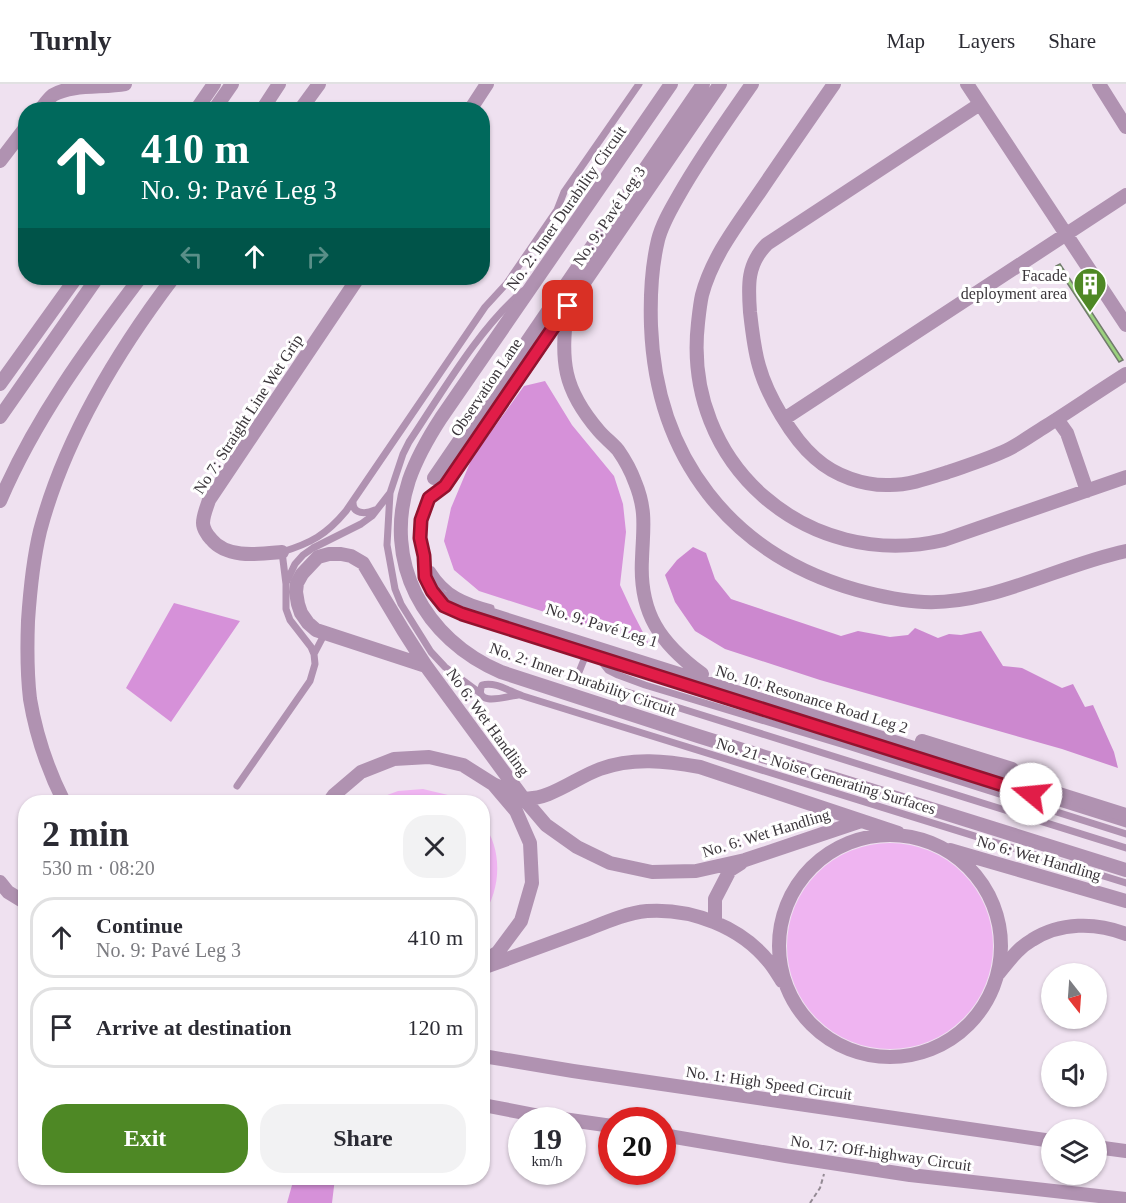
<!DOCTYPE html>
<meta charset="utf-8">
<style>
:root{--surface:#fff;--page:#f2f2f3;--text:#2b2b33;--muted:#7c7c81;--line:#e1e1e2;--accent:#4e8825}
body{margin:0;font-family:Georgia,serif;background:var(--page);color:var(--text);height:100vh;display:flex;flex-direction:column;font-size:22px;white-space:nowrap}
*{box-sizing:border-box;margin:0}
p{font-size:20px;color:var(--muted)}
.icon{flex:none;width:33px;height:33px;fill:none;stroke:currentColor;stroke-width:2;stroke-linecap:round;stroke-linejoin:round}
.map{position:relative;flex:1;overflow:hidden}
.panel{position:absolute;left:18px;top:711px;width:472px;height:390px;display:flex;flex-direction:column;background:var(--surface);border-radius:24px;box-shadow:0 2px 4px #0004}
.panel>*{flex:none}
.guide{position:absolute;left:18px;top:18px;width:472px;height:183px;border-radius:24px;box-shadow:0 2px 4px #0004;background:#00695c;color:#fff;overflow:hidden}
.needle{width:39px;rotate:163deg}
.tools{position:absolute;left:1041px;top:879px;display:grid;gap:12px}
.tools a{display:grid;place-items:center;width:66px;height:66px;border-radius:50%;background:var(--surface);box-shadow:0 2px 4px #0004;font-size:30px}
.speed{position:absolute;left:508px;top:1023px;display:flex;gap:12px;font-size:30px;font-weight:700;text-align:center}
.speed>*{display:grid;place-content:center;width:78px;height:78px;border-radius:50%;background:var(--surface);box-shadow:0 2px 4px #0004;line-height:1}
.speed small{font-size:15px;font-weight:400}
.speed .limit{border:9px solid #d22;background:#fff;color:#111}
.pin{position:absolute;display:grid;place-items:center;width:51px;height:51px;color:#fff;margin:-26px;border-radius:12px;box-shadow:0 3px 9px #0006}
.me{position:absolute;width:66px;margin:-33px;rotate:287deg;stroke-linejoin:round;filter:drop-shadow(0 0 4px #0008)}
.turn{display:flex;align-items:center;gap:21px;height:126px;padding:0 24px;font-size:27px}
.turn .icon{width:78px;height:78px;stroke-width:2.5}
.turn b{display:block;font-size:42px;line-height:51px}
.lanes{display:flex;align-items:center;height:57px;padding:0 24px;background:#0003;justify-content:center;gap:30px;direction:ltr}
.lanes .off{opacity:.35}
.round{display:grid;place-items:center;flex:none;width:63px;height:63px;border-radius:24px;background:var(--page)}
.head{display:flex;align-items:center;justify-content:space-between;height:102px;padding:0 24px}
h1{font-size:36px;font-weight:700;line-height:45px}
.button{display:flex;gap:12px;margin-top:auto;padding:12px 24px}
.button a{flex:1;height:69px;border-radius:24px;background:var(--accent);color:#fff;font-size:24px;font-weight:700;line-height:69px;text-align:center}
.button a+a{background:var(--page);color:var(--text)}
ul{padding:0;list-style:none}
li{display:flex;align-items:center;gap:18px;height:81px;margin:0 12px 9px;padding:0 12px;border:3px solid var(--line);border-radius:24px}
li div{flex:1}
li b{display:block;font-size:22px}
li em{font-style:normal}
header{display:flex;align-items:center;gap:36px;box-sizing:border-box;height:84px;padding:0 30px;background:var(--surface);border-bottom:2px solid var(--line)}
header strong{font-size:28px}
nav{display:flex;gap:33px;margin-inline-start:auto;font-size:21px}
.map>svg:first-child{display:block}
</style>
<header>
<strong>Turnly</strong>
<nav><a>Map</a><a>Layers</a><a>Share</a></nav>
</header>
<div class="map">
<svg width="1126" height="1119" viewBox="0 0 1126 1119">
<rect width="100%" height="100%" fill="#efe1f0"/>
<path fill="#efb4f1" d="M423 705 448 711 460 718H371L374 716 398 707Z
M483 740C503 765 501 806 483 831Z
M787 862a103 103 0 1 1 206 0a103 103 0 1 1-206 0Z"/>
<path fill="#d691d9" d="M545 297 572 341 614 392 623 420 626 448 620 501 633 529 650 562 479 507 454 486 444 457 451 424 472 374 524 302Z
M174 519 240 537 171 638 126 604Z
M294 1094H335L332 1119H287Z"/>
<path fill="#cc88cf" d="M693 463 706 469 715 495 731 515 841 552 858 547 890 553 908 551 915 544 938 554 949 550 961 551 981 547 1003 582 1022 584 1062 604 1073 600 1085 623 1093 621 1114 668 1118 684 1062 665 820 596 725 565 695 547 675 518 665 491 677 476Z"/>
<path fill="#9bd17e" stroke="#727c6d" stroke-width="1.5" d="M1060 180 1123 276 1119 278 1056 182Z"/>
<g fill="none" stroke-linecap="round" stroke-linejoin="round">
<path stroke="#938993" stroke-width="2" stroke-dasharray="4.5 3" stroke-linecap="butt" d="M810 1119 820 1104 824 1090"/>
<path stroke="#b092b1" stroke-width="7" d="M445 402 429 414 421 436 420 454 424 473 425 493 432 508 444 522 462 530 1126 740
M353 417C352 431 366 430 375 426
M427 480C429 486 431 493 434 499 445 518 470 524 489 530
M432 486C447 510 465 517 491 524
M286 499 295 480 303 471 313 464 361 440 372 432 390 409
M587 568 577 593 657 617 1126 764
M314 570 325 549
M597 572 608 586 618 591 645 601 851 663 1126 750
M480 609 445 583 431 568 401 520 395 505 387 461 390 409 403 370 409 358C442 309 478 245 523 207
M518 611C508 612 473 624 482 601 496 597 510 608 523 612L1126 799
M237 702 310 597 315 580 314 570 311 563 290 536 286 525V500L282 468C311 459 326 451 346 427L485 223 507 199 557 126 564 108 639 0"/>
<path stroke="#b092b1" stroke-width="14" d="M671 0 441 334C428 354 417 373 409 396 382 478 424 555 501 588L698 652 1126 786
M752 0C727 36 701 72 679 111 671 125 662 140 658 156 651 185 650 212 651 242 656 373 730 470 857 506 879 512 901 517 924 518 993 521 1059 481 1126 467
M834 0C809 36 784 72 759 109 737 141 712 173 702 211 700 220 699 230 698 239 682 380 807 488 944 456L1126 393
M967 0 1126 241
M1099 0 1126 43
M980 20 767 160C747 180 748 201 750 228 752 246 754 265 759 282 767 311 792 354 815 374 835 392 864 402 890 401 910 401 929 394 948 388 968 381 988 375 1007 366 1021 359 1033 350 1046 342 1073 325 1099 307 1126 290
M40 26C44 21 48 15 53 11 72 0 103 4 125 0
M196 26 214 0
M214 26 232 0
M262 26 279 0
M300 26 319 0
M470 26 487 0
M0 77 26 43
M567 224C561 277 562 304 599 347 605 354 612 359 618 366 625 376 631 387 635 398 647 427 643 445 642 475 639 529 660 559 702 590
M0 300 76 194
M0 333 97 194
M784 335 1126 111
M1057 335 1067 349 1087 407
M434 394 703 0
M445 402 720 0
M0 417C35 335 87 264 140 194
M282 468C259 470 227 475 211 455 207 451 203 444 203 439 203 431 207 423 209 416L358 194
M489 530 1126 731
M426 582 316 546 308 539 301 529 298 520 296 508 297 499 302 490 318 473 329 470H341L351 472 363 479 403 546 426 582 523 714 546 741 577 763 610 779 652 788 696 787 745 776 861 737
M922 657 1012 685
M493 700C502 704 513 712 523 714 547 718 577 693 600 685 633 673 666 677 700 683L898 749
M64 718C48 686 36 651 30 615 27 589 27 563 28 537 30 507 33 476 40 447 64 356 117 268 173 194
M329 718 334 711 361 688 394 675 429 673 463 681 493 700 516 727 530 759 532 799 521 837 498 868 483 878
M779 862a111 111 0 1 1 222 0a111 111 0 1 1-222 0Z
M950 766 1126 817
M0 798 8 808 26 819
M715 838V815L730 786 741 779
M488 882C520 870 553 858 586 846 606 838 626 829 647 827 692 824 741 843 769 878 774 884 778 891 782 897
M999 889C1009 877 1018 864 1032 856 1060 838 1096 838 1126 850
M483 972 573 987 1052 1057
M483 1021 535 1031 612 1042
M663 1051 786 1072 910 1091 1126 1115
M1096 1063 1126 1067"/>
</g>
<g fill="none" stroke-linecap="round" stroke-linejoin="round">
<defs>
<path id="route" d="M568 222 445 402 429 414 421 436 420 454 424 472 425 493 432 507 444 522 462 530 1031 710"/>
</defs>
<use href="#route" stroke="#92132f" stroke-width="15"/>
<use href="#route" stroke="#e11d48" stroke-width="10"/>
</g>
<defs>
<symbol id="building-pin" viewBox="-11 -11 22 30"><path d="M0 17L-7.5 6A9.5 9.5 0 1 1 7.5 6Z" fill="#4e8825" stroke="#fff"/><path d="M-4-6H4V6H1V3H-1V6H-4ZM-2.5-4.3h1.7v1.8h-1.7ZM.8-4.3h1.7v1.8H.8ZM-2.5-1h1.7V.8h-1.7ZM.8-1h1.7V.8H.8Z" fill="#fff"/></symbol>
</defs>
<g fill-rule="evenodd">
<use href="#building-pin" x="1071" y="181" width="38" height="52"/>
</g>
<g text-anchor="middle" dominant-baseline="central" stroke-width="6" stroke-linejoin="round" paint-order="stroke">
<g font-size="16" fill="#3b363b" stroke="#fff">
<text transform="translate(566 124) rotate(-55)">No. 2: Inner Durability Circuit</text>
<text transform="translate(609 132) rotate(-56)">No. 9: Pavé Leg 3</text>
<text transform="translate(486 303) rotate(-56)">Observation Lane</text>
<text transform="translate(248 330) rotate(-57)">No 7: Straight Line Wet Grip</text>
<text transform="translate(602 541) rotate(17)">No. 9: Pavé Leg 1</text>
<text transform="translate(583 595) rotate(19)">No. 2: Inner Durability Circuit</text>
<text transform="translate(812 615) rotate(17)">No. 10: Resonance Road Leg 2</text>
<text transform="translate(488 638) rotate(54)">No 6: Wet Handling</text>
<text transform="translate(826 692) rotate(17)">No. 21 - Noise Generating Surfaces</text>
<text transform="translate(766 749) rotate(-17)">No. 6: Wet Handling</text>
<text transform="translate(1039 774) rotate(16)">No 6: Wet Handling</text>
<text transform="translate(769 999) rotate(8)">No. 1: High Speed Circuit</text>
<text transform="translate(881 1069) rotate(8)">No. 17: Off-highway Circuit</text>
</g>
<g font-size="16" fill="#3b363b" stroke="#fff" text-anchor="end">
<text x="1067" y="191">Facade<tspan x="1067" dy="18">deployment area</tspan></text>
</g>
</g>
</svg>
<div class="tools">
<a><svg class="needle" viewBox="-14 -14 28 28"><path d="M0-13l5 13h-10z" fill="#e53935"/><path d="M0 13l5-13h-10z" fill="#7c7c81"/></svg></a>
<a><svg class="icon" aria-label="sound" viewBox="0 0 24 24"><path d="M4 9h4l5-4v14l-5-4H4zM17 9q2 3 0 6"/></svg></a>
<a><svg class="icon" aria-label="layers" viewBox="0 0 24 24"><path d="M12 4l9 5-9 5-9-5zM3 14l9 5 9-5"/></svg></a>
</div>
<div class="speed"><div>19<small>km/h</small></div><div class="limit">20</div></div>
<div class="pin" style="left:568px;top:222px;background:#d93025"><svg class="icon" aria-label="arrive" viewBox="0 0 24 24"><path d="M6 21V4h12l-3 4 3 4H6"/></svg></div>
<svg class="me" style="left:1031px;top:710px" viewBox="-20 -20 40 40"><circle r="19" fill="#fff"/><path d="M0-13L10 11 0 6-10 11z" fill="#e11d48"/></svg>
<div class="guide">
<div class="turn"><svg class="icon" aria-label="ahead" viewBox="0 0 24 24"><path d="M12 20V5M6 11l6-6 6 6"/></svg><div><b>410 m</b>No. 9: Pavé Leg 3</div></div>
<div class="lanes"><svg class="icon off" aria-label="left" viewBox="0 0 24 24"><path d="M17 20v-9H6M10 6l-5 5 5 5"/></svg><svg class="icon" aria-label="ahead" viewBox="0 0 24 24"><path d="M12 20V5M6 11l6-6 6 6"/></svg><svg class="icon off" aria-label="right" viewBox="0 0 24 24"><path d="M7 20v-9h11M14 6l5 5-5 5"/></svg></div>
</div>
<section class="panel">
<div class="head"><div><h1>2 min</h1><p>530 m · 08:20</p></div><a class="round"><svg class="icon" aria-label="close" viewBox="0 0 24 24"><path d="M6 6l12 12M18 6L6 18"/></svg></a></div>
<ul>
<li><svg class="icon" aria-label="ahead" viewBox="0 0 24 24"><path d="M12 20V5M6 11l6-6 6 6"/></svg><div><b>Continue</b><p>No. 9: Pavé Leg 3</p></div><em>410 m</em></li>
<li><svg class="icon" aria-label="arrive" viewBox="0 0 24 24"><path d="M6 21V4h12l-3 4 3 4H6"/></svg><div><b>Arrive at destination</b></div><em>120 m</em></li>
</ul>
<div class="button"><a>Exit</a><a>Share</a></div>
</section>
</div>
